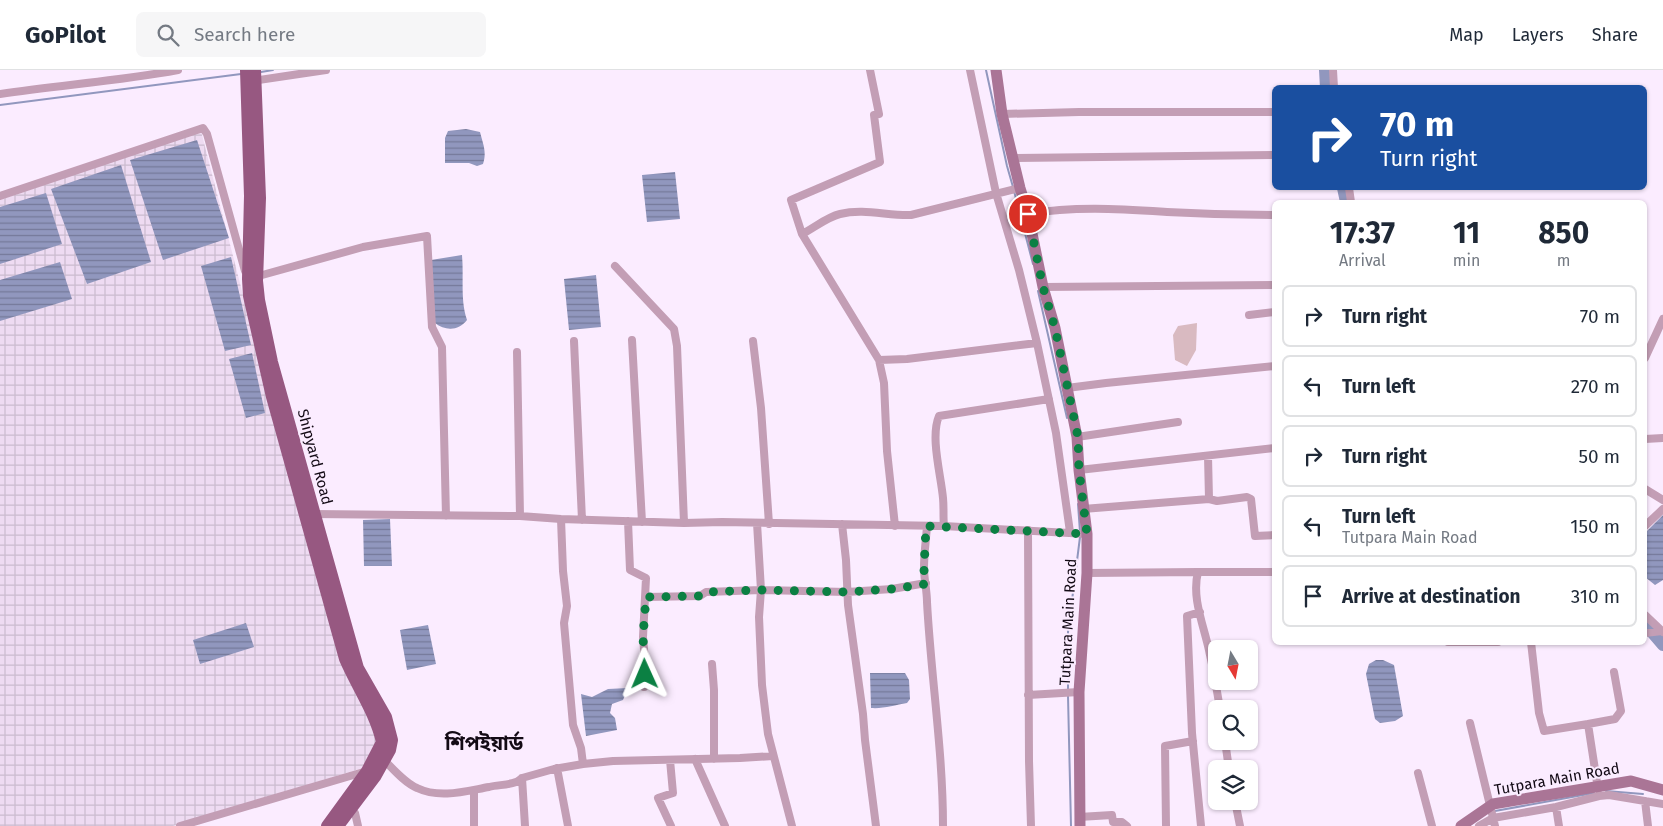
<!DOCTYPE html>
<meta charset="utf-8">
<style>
:root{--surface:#fff;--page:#f6f6f7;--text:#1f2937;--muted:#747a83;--line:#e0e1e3}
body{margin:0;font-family:"Fira Sans","Noto Sans Bengali",sans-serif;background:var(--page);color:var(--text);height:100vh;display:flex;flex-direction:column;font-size:19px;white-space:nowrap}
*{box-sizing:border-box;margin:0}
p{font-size:16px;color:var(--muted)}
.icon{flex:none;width:28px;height:28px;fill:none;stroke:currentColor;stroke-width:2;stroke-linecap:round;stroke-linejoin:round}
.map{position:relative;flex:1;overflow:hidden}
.sheet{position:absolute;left:1272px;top:130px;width:375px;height:445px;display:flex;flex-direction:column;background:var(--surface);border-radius:8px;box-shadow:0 1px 4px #0004}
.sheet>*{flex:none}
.guide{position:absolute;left:1272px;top:15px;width:375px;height:105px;border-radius:8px;box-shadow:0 1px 4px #0004;background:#1a4fa0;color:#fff;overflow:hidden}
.needle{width:32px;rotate:170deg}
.tools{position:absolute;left:1208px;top:570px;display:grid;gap:10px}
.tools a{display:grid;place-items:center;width:50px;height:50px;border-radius:8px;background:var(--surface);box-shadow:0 1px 4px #0004;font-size:25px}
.pin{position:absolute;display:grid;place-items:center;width:42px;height:42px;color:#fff;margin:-21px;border:2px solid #fff;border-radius:50%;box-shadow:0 1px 5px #0007}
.me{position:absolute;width:55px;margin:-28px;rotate:359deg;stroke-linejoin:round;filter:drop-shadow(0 0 4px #0008)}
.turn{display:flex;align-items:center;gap:18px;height:105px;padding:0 25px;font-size:22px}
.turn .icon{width:65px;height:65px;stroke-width:2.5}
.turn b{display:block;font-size:35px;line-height:42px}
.eta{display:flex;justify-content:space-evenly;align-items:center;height:85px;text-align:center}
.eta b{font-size:30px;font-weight:700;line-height:35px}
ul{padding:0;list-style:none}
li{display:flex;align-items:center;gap:15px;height:62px;margin:0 10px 8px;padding:0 15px;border:2px solid var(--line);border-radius:8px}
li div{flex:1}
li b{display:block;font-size:19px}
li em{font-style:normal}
header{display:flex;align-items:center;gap:30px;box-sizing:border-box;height:70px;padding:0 25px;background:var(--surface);border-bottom:1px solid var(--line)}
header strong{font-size:24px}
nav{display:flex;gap:28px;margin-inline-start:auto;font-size:18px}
.search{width:350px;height:45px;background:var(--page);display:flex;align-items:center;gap:12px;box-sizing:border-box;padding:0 18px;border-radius:8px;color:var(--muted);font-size:19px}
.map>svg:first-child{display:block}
</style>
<header>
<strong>GoPilot</strong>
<div class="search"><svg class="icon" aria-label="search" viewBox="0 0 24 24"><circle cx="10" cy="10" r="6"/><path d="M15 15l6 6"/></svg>Search here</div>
<nav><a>Map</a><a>Layers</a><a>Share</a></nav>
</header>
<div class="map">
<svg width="1663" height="756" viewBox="0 0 1663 756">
<defs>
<pattern id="industrial-grid" width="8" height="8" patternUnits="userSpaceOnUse" patternTransform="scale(1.25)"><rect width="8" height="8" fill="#eedbf2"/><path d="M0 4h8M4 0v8" fill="none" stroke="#cbbbcf"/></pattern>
<pattern id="water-rules" width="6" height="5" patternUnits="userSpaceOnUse" patternTransform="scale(1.25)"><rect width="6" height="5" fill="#9197be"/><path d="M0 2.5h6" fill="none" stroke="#757999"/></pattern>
</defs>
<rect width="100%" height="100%" fill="#fbecff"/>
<path fill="url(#industrial-grid)" d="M201 61 243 225 378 672 366 697 173 756H0V130Z"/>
<path fill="#d9bac1" d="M1197 253 1196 280 1187 296 1175 290 1173 265 1178 256Z"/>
<path fill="url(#water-rules)" d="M466 59 480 62C483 74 487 82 483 94L477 96 469 93H445V68L448 61Z
M197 70 229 168 163 190 130 90Z
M121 95 151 192 87 214 51 119Z
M675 102 680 149 647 152 642 105Z
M46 123 62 174 0 194V137Z
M462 185C464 206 460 230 467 250 459 261 445 261 435 253L431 190Z
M231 187 251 275 225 281 201 196Z
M60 192 72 229 0 251V210Z
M596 205 601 257 569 260 564 209Z
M252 283 265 343 246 348 229 289Z
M1663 445V510L1655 515 1645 507V463Z
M390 449 392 496H364L363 450Z
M246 553 254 577 200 594 193 570Z
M428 555 436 594 407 600 400 560Z
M1376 590H1383L1394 595 1403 646 1395 651 1380 653 1375 649 1366 604 1369 594Z
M870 603H905L909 610 910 629 907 633C895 635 883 639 871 638Z
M628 618 623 630 612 634 610 643 615 648 617 660 586 666 581 624 592 627 608 619Z"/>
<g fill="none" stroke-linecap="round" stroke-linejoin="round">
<path stroke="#9197be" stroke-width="2" d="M986 0 1007 96 1013 117
M261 2 273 0
M0 35 241 4
M1014 121 1033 194
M1038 221 1067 348
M1078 434 1080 462
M1068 621V562L1080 467
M1068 626 1071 756
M1606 721 1643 724
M1495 741 1594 723"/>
<path stroke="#9197be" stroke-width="12" d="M1325 0 1326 18
M1343 118 1346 132
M1645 554 1663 575"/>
<path stroke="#c39eb5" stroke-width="8" d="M870 0 879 44 874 45 880 92 791 130 802 164 879 290 884 313 887 381 895 456
M970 0 996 123 1019 200 1037 273 1056 363 1070 462
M1333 0 1334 18
M252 11 326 0
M0 24C59 15 119 11 178 0
M1002 44 1079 42H1275
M1014 88 1275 85
M1349 118 1351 132
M0 126 203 58 207 64 245 201
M1028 144C1075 136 1119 139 1167 142 1203 144 1239 145 1275 145
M802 164C814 158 827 147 840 144 864 138 888 146 911 145L1020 118
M615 196 674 259 677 276 684 453
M255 207 363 177 427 166 432 257 442 277 446 446
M1043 217 1275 215
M1249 245 1275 242
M632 270 642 452
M574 271 582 450
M753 271 761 338 769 454
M517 282 520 446
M1645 288 1663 249
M879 290 907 289 1037 273
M1067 318 1106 313 1275 296
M1077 367 1178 352
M1645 369 1663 368
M1208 386 1209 429 1217 431 1247 427 1251 429 1255 466 1275 465
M1079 400 1275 378
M1645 419 1663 430
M1083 439 1209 429
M312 444 520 446 561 449 684 453 722 452 944 456 1087 464
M561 449 563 501 567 536 564 553 573 655 581 678 583 694
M628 451 630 500 646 508 643 567 645 592 644 617
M757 453 761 520 759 547 762 615 768 664 792 756
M842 454 846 490 848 535 863 644 865 670 876 756
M927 456C926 470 924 484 924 498 924 509 927 521 927 532 931 607 943 681 943 756
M944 456C943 447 944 438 943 428 941 405 930 367 939 346L1049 329
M1645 456 1663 439
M1028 460 1029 691 1031 756
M1198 502H1275
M1087 503 1198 502C1191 529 1205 558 1210 585 1214 603 1217 621 1220 639
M646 527 700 526 706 522 761 520 847 522 892 519 926 513
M1200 542 1187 546 1192 663 1201 756
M1645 545 1663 562
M1645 563 1662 561
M1448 572H1498
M1531 572 1539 643 1544 661 1588 654
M712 594 714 620V689
M1028 625 1079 622
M1470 653 1495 756
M1225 671 1229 699
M695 689 725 756
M670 690 673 723 658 728 671 756
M385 691C394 700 405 713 417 718 440 729 466 721 489 717 500 714 514 716 522 708L554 699 583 694 613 691 740 688 773 686
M557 698 568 756
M1418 703 1432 756
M522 708 525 756
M1598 719 1588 654 1615 649 1621 641 1614 602
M474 720V756
M1235 731 1240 756
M1645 731 1648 756
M1556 737 1559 756
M349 740 355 743 358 756
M1079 747 1112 745 1113 752H1122L1127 756
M180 756 367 701
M1166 756 1165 676 1193 671
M1479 756 1493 748 1556 737 1599 726 1609 725 1663 734"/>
<path stroke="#aa7596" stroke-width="11" d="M996 0 1002 44 1020 118 1028 144 1043 217 1055 258 1077 367 1079 400 1087 464V503L1079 622 1080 756
M1461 756 1493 734 1631 711 1663 720"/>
<path stroke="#975881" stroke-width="12" d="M246 0 250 126 248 209 249 226 272 327 345 589C357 617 375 642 382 672L367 701 327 756
M255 0 260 128 257 211 259 230 272 292 358 598 386 647 392 670 390 680 375 707 338 756"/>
</g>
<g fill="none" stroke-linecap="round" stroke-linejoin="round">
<path stroke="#0b8043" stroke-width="9" stroke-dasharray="0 16.2" d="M645 604 643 567 646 527 700 526 706 522 761 520 847 522 892 519 926 514 924 500 926 456 1087 464 1079 400 1078 367 1055 258 1043 217 1028 144"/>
</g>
<g text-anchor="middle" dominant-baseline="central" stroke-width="4" stroke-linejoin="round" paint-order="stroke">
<g font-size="15" fill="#130a15" stroke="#fbecff">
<text transform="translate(315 387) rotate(75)">Shipyard Road</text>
<text transform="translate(1068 552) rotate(-87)">Tutpara Main Road</text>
<text transform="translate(1557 709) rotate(-10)">Tutpara Main Road</text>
</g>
<g font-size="20" font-weight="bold" fill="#130a15" stroke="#fbecff">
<text x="484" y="673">শিপইয়ার্ড</text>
</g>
</g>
</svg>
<div class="tools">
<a><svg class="needle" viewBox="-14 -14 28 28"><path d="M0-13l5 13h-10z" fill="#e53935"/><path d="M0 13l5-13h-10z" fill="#747a83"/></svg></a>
<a><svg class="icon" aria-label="search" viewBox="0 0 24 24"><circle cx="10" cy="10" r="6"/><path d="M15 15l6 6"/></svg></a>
<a><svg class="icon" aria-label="layers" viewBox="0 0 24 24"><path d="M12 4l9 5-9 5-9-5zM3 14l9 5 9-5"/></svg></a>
</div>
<div class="pin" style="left:1028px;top:144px;background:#d93025"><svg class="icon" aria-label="arrive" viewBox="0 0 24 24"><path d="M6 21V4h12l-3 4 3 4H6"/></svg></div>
<svg class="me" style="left:645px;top:604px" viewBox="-20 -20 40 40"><path d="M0-17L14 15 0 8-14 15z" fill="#0b8043" stroke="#fff" stroke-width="4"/></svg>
<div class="guide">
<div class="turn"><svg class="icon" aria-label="right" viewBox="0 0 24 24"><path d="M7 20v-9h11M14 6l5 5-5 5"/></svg><div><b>70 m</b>Turn right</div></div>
</div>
<section class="sheet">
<div class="eta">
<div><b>17:37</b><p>Arrival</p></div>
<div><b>11</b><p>min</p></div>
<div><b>850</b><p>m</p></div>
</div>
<ul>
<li><svg class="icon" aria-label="right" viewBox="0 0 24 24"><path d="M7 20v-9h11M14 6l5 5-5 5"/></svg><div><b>Turn right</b></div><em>70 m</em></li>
<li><svg class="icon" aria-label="left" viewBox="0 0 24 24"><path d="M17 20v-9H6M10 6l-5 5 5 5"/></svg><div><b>Turn left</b></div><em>270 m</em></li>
<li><svg class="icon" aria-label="right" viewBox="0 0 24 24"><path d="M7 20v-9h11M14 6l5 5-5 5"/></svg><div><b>Turn right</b></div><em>50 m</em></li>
<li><svg class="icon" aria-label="left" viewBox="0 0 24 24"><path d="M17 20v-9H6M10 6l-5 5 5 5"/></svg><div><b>Turn left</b><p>Tutpara Main Road</p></div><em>150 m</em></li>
<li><svg class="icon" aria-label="arrive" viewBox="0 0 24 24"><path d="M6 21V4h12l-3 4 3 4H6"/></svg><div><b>Arrive at destination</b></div><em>310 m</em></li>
</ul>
</section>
</div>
